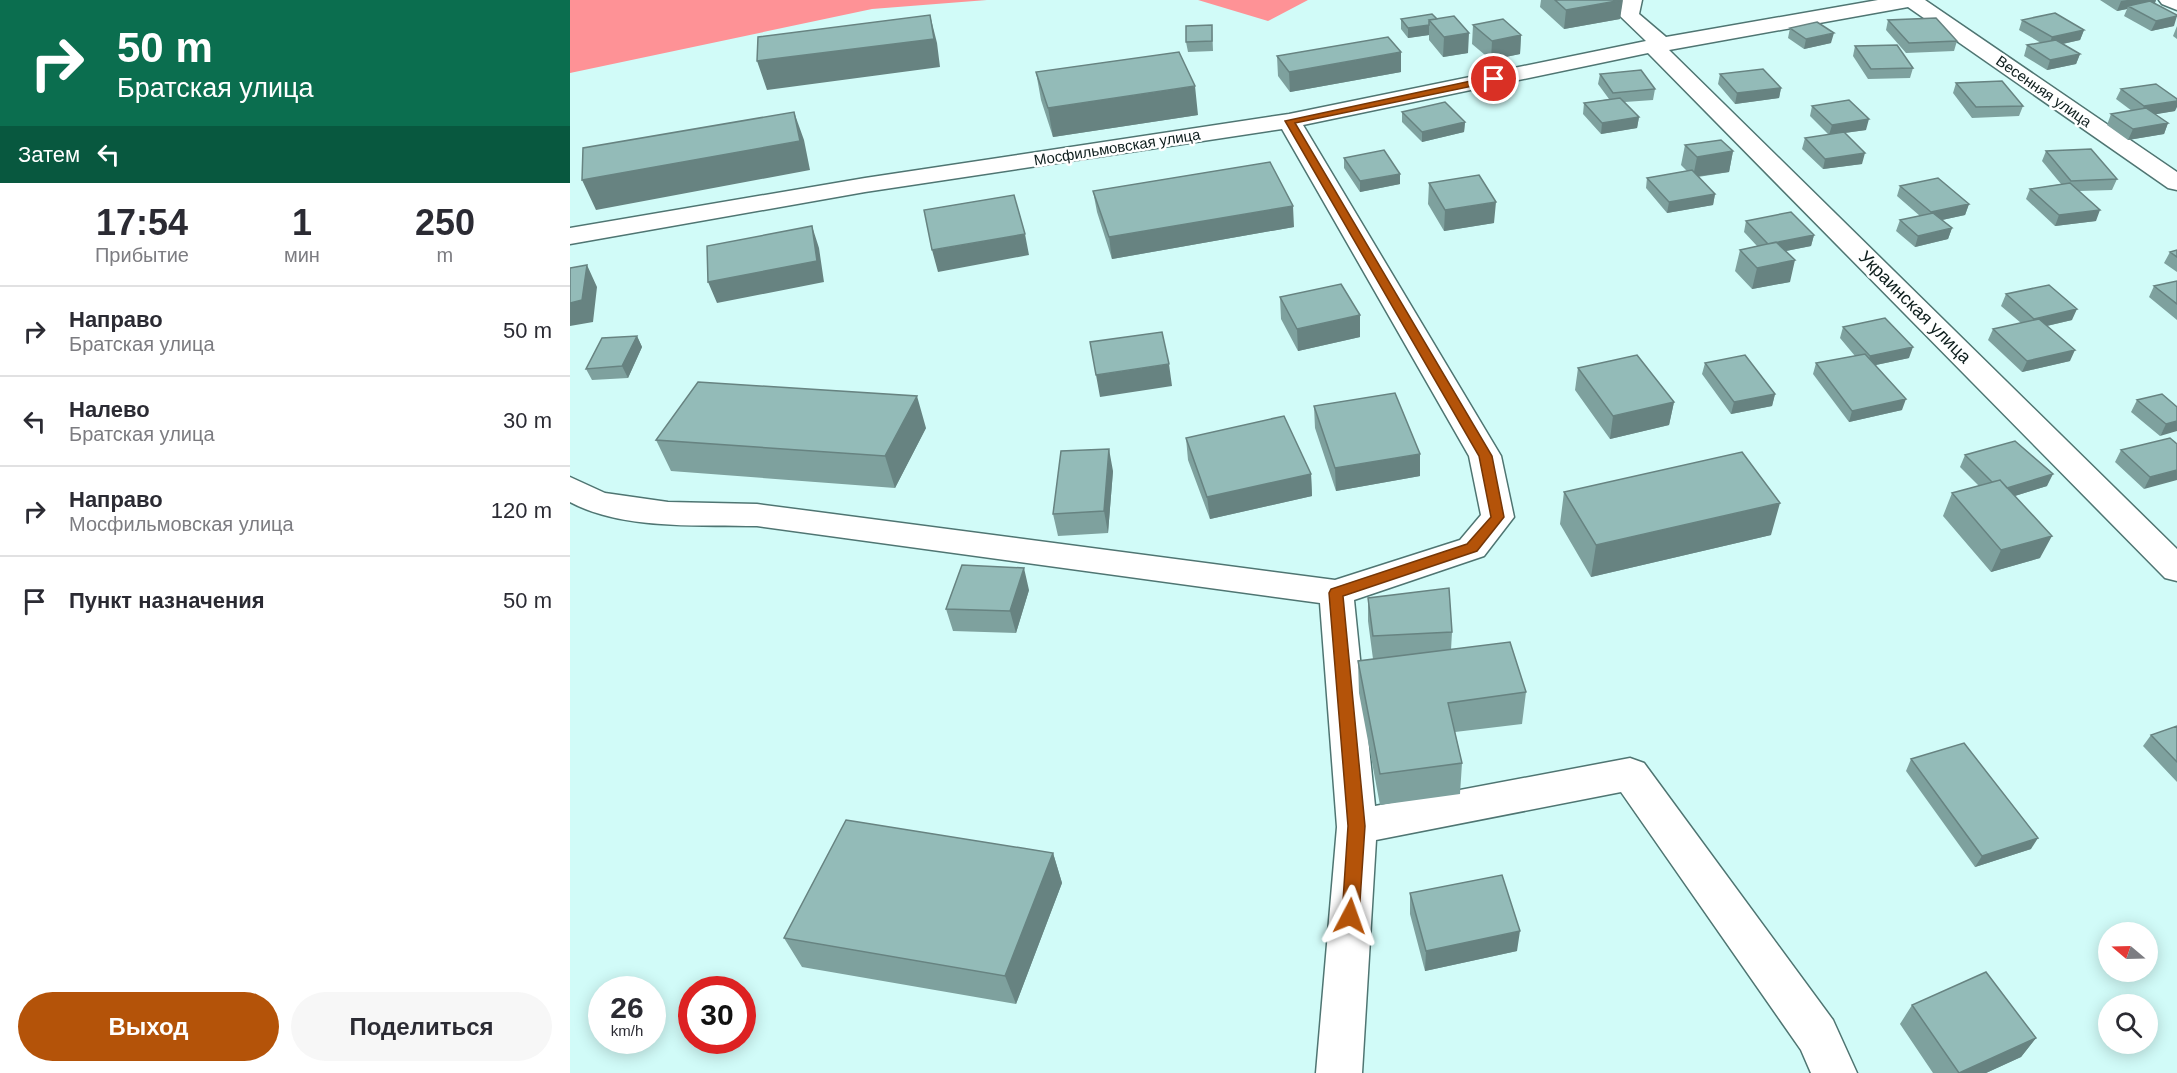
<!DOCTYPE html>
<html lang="ru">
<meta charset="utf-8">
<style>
:root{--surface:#fff;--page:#f7f7f7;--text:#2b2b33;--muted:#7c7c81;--line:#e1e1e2;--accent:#b45309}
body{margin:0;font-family:Helvetica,sans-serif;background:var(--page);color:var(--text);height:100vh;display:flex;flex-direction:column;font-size:22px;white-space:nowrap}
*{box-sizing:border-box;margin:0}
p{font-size:20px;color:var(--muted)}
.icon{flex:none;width:33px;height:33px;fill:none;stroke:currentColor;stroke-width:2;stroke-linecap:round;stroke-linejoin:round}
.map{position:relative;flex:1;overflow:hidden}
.panel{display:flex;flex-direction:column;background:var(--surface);width:570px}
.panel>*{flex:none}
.top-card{background:#0b6e4f;color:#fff;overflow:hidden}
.needle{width:39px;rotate:289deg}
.fabs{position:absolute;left:1528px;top:922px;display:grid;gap:12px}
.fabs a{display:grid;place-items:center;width:60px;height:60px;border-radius:50%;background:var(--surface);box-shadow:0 3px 15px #0003;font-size:30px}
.speed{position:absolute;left:18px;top:976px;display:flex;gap:12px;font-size:30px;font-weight:700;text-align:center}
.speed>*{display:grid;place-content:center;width:78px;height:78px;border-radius:50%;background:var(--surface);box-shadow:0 3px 15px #0003;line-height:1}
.speed small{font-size:15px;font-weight:400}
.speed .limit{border:9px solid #d22;background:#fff;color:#111}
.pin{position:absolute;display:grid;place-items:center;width:51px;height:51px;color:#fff;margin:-26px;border:3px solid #fff;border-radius:50%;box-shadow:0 2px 6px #0007}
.me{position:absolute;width:66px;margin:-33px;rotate:4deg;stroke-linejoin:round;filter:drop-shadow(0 0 4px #0008)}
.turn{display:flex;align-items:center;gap:21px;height:126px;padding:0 18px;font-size:27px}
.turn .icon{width:78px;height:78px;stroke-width:2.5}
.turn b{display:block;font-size:42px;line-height:51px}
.then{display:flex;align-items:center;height:57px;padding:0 18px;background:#0003;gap:12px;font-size:22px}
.eta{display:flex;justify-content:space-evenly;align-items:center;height:102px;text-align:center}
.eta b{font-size:36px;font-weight:700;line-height:42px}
.action{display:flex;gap:12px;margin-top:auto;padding:12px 18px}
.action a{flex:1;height:69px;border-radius:36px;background:var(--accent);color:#fff;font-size:24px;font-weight:700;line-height:69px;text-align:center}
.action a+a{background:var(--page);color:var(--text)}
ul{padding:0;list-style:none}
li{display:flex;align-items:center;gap:18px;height:90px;padding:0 18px;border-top:2px solid var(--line)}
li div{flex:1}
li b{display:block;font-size:22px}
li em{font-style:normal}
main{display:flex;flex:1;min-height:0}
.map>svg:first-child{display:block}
</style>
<main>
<section class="panel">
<div class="top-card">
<div class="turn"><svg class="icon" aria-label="right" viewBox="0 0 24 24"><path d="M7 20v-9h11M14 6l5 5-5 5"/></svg><div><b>50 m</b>Братская улица</div></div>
<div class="then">Затем<svg class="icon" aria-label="left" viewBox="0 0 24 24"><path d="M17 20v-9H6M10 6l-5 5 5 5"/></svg></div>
</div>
<div class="eta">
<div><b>17:54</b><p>Прибытие</p></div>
<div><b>1</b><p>мин</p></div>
<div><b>250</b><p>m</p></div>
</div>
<ul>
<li><svg class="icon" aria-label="right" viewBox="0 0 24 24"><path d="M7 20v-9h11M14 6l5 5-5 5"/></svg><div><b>Направо</b><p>Братская улица</p></div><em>50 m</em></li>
<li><svg class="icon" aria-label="left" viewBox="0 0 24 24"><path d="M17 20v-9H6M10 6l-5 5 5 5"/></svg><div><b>Налево</b><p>Братская улица</p></div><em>30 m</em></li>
<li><svg class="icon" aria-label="right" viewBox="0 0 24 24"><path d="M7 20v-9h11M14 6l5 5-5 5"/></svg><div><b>Направо</b><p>Мосфильмовская улица</p></div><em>120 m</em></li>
<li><svg class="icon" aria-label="arrive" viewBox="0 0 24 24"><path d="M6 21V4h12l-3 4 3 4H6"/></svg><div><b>Пункт назначения</b></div><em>50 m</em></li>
</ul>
<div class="action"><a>Выход</a><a>Поделиться</a></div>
</section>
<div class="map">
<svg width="1607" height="1073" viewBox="0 0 1607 1073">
<rect width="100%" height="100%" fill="#d1fbf8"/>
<path fill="#fe9296" d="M0 0H417L302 9 0 73Z
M628 0H738L698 21Z"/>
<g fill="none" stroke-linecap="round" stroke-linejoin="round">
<defs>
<path id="street" d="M1052 0H1072L1069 14 1096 37 1308 0H1355L1607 172V190L1598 188 1338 7 1099 50 1607 549V581L1595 578 1078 53 733 125 931 456 944 517 914 556 784 600 805 806 1060 758 1074 763 1263 1020 1287 1073H1241L1231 1050 1051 792 806 840 792 1073H746L767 827 750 603 187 526C129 525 52 530 0 502V477L35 493 98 502 187 504 765 580 890 540 911 515 899 456 712 129 295 192 0 244V228L295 178 719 114 1076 41 1049 15Z
M1589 0H1607V10L1592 4Z"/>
</defs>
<use href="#street" stroke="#4f7572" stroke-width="3"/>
<use href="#street" fill="#fff" fill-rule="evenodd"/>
</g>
<path fill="#7ea19e" d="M971 0H1052L1050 19 994 29 970 7Z
M1530 0H1586L1585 3 1604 26 1581 31 1554 16 1557 9 1547 11Z
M862 14 898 53 873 57 859 40V35L838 38 831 29V19Z
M1318 20 1387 41 1384 51 1336 53 1316 30Z
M1452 20 1514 30 1510 40 1493 44 1510 54 1506 64 1477 70 1454 56 1457 45 1471 43 1449 30Z
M642 25 643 51 618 52 616 42Z
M903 25 951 35 950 54 921 60 902 44Z
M1607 26V39L1603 36Z
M1220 28 1261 43 1234 49 1218 38Z
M1285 46 1343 68 1340 78 1298 79 1283 56Z
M707 56 831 72 720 92 708 76Z
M466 72 628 115 483 137 471 100Z
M1030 74 1085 89 1083 100 1055 102 1069 117 1067 128 1031 134 1013 114 1014 103 1039 99 1028 84Z
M1150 74 1211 88 1209 98 1165 104 1148 84Z
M1386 83 1453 106 1449 116 1402 118 1383 93Z
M1551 89 1605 111 1585 114 1598 123 1594 134 1558 140 1537 125 1541 114 1562 111 1546 99Z
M1242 106 1296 130 1275 133 1292 164 1253 169 1232 149 1235 138 1259 135 1240 116Z
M832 112 895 122 894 132 852 142 832 122Z
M1115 145 1163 151 1159 172 1128 177 1145 194 1143 205 1097 213 1076 188 1077 178 1117 171 1111 165Z
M1476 151 1547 179 1542 190 1509 191 1526 221 1485 226 1456 199 1460 189 1491 184 1472 161Z
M774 158 830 184 790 192 774 168Z
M859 183 924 223 874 231 858 204Z
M1330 186 1399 204 1395 215 1372 220 1382 228 1378 239 1345 247 1326 231 1330 220 1350 216 1327 196Z
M523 191 724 227 542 259 527 212Z
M1176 221 1244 235 1241 246 1216 251 1220 282 1182 289 1165 271 1170 250 1187 246 1174 232Z
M1607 250V272L1594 263 1600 252Z
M1607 281V320L1579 297 1584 286Z
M1436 294 1502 320 1477 326 1500 361 1452 372 1418 340 1423 329 1451 323 1431 306Z
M710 297 790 337 728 351 711 319Z
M1273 327 1339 358 1306 365 1332 410 1279 422 1243 374 1246 363 1285 356 1270 338Z
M67 336 72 347 58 378 22 380 16 369Z
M1135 363 1205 394 1202 406 1161 414 1132 374Z
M1008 368 1104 402 1099 425 1040 439 1005 390Z
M1567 400 1607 407 1590 436 1561 412Z
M744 406 850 476 766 491 745 428Z
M356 428 325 488 101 471 86 440Z
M616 438 741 474 742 496 640 519 618 460Z
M1607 444 1574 489 1545 462 1551 450Z
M1395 455 1477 486 1445 496 1470 558 1421 572 1373 516 1382 493 1409 486 1390 467Z
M543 471 538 533 488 536 483 514Z
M994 492 1201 535 1021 577 990 524Z
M459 590 446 633 383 631 376 609Z
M798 598 882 632 881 650 956 692 952 724 885 732 892 763 890 794 810 805 789 693 788 661 816 658 803 659 798 621Z
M1607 726V782L1573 746 1581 735Z
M1341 759 1461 849 1405 867 1336 771Z
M483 853 492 883 446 1004 232 967 214 938Z
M840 893 947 951 855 971 840 914Z
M1342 1005 1466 1038 1451 1057 1416 1073H1363L1330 1024Z"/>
<path fill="#678381" d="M1053 0 1050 19 994 29 996 10Z
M1557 0H1586L1584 5 1558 6 1557 9 1547 11 1551 1Z
M360 15 367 43 370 67 197 90 187 61Z
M1607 16 1604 26 1581 31 1586 21Z
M859 25V35L838 38V28Z
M1514 30 1510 40 1478 47 1482 37Z
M899 33 898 53 873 57 874 37Z
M1264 33 1261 43 1234 49 1236 39Z
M951 35 950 54 921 60 922 41Z
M831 52V72L720 92 719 72Z
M1510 54 1506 64 1477 70 1480 60Z
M625 86 628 115 483 137 478 108Z
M1211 88 1209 98 1165 104 1167 93Z
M1607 101V107L1605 111 1570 117 1574 106Z
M224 112 234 140 240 170 26 210 12 180Z
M1069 117 1067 128 1031 134 1032 123Z
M1299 119 1296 130 1259 135 1262 125Z
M895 122 894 132 852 142V132Z
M1598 123 1594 134 1558 140 1563 129Z
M1163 151 1159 172 1123 177 1127 157Z
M1295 153 1292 164 1253 169 1255 159Z
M830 174V184L790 192V181Z
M1145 194 1143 205 1097 213 1099 202Z
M926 202 924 223 874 231 875 210Z
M1399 204 1395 215 1358 223 1361 212Z
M723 206 724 227 542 259 539 237Z
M1530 210 1526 221 1485 226 1489 215Z
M242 226 249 248 254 282 147 303 138 282Z
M1382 228 1378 239 1345 247 1348 236Z
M455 234 459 255 368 272 362 250Z
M1244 235 1241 246 1196 255 1198 244Z
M1225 260 1220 282 1182 289 1187 268Z
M17 265 27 287 23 322 0 326V303Z
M1507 309 1502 320 1459 330 1464 319Z
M790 315V337L728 351 727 329Z
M67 336 72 347 58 378 52 366Z
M1343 347 1339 358 1296 367 1300 356Z
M1505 350 1500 361 1452 372 1457 361Z
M599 364 602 386 530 397 526 375Z
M1205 394 1202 406 1161 414 1164 402Z
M347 396 356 428 325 488 315 456Z
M1336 399 1332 410 1279 422 1282 411Z
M1104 402 1099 425 1040 439 1043 416Z
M1607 421V431L1590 436 1596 424Z
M539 449 543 471 538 533 534 511Z
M850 454V476L766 491 765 468Z
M1607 470V480L1574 489 1580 477Z
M741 474 742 496 640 519 637 497Z
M1483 474 1477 486 1425 502 1431 490Z
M1210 503 1201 535 1021 577 1026 545Z
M1482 536 1470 558 1421 572 1431 550Z
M454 568 459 590 446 633 440 611Z
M1468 838 1461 849 1405 867 1412 856Z
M483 853 492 883 446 1004 435 976Z
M950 931 947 951 855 971 856 951Z
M1466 1038 1451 1057 1416 1073H1389Z"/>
<path fill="#93bbb8" stroke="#678381" stroke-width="1.5" d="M985 0H1052L996 10Z
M1580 1 1607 15V16L1586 21 1558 6Z
M1485 13 1514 30 1482 37 1452 20Z
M862 14 867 19 859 20V25L838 28 831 19Z
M360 15 364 39 187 61 188 37Z
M884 16 899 33 874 37 859 20Z
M1366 18 1387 41 1339 43 1318 20Z
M933 19 951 35 922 41 903 25Z
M1247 22 1264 33 1236 39 1220 28Z
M642 25V41L616 42V26Z
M818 37 831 52 719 72 707 56Z
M1486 40 1510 54 1480 60 1457 45Z
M1327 45 1343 68 1301 69 1285 46Z
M609 52 625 86 478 108 466 72Z
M1193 69 1211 88 1167 93 1150 74Z
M1071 70 1085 89 1043 93 1030 74Z
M1432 81 1453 106 1406 107 1386 83Z
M1586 84 1607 99V101L1574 106 1551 89Z
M1050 98 1069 117 1032 123 1014 103Z
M1279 100 1299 119 1262 125 1242 106Z
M875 102 895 122 852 132 832 112Z
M1576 108 1598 123 1563 129 1541 114Z
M224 112 230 141 12 180 13 148Z
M1274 132 1295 153 1255 159 1235 138Z
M1151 140 1163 151 1127 157 1115 145Z
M1521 149 1547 179 1501 181 1476 151Z
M814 150 830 174 790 181 774 158Z
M700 162 723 206 539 237 523 191Z
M1122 170 1145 194 1099 202 1077 178Z
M909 175 926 202 875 210 859 183Z
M1368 178 1399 204 1361 212 1330 186Z
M1500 183 1530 210 1489 215 1460 189Z
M444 195 455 234 362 250 354 210Z
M1221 212 1244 235 1198 244 1176 221Z
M1363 213 1382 228 1348 236 1330 220Z
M242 226 247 261 138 282 137 246Z
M1206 242 1225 260 1187 268 1170 250Z
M1607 250V257L1600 252Z
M17 265 12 300 0 303V268Z
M1607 281V304L1584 286Z
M771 284 790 315 727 329 710 297Z
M1479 285 1507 309 1464 319 1436 294Z
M1315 318 1343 347 1300 356 1273 327Z
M1469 319 1505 350 1457 361 1423 329Z
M592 332 599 364 526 375 520 342Z
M67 336 52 366 16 369 32 338Z
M1295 354 1336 399 1282 411 1246 363Z
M1067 355 1104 402 1043 416 1008 368Z
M1175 355 1205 394 1164 402 1135 363Z
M128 382 347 396 315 456 86 440Z
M825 393 850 454 765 468 744 406Z
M1592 394 1607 407V421L1596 424 1567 400Z
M714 416 741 474 637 497 616 438Z
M1600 438 1607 444V470L1580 477 1551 450Z
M1445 441 1483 474 1437 488 1430 480 1422 482 1395 455Z
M539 449 534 511 483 514 491 451Z
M1172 452 1210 503 1026 545 994 492Z
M1430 480 1482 536 1431 550 1382 493Z
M392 565 454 568 440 611 376 609Z
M879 588 882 632 803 636 798 598Z
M940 642 956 692 878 703 892 763 810 774 788 661Z
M1607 726V762L1581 735Z
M1394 743 1468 838 1412 856 1341 759Z
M276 820 483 853 435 976 214 938Z
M932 875 950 931 856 951 840 893Z
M1416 972 1466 1038 1389 1073 1342 1005Z"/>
<path fill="#b45309" stroke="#753606" stroke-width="1.5" d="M924 76 927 77V81L725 123 922 456 934 517 907 551 773 596 795 826 789 916 786 922 780 924 774 922 772 916 778 826 759 593 761 589 897 544 921 517 909 456 715 121Z"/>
<g text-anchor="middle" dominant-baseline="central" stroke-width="5" stroke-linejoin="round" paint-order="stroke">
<g font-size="15" fill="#0e1e1d" stroke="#fff">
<text transform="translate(1474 91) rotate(35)">Весенняя улица</text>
<text transform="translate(547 147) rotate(-9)">Мосфильмовская улица</text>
</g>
<g font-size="18" fill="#0e1e1d" stroke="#fff">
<text transform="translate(1345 307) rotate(45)">Украинская улица</text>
</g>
</g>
</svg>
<div class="fabs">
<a><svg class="needle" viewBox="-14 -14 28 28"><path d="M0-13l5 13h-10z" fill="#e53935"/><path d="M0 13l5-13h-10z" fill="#7c7c81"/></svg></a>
<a><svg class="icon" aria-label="search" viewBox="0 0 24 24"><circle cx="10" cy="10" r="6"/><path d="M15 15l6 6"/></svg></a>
</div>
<div class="speed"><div>26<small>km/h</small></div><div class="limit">30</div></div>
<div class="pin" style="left:924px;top:79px;background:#d93025"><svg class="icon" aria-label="arrive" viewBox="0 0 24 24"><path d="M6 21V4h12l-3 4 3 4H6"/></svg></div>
<svg class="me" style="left:780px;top:916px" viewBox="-20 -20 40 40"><path d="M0-17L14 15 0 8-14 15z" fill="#b45309" stroke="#fff" stroke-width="4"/></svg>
</div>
</main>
